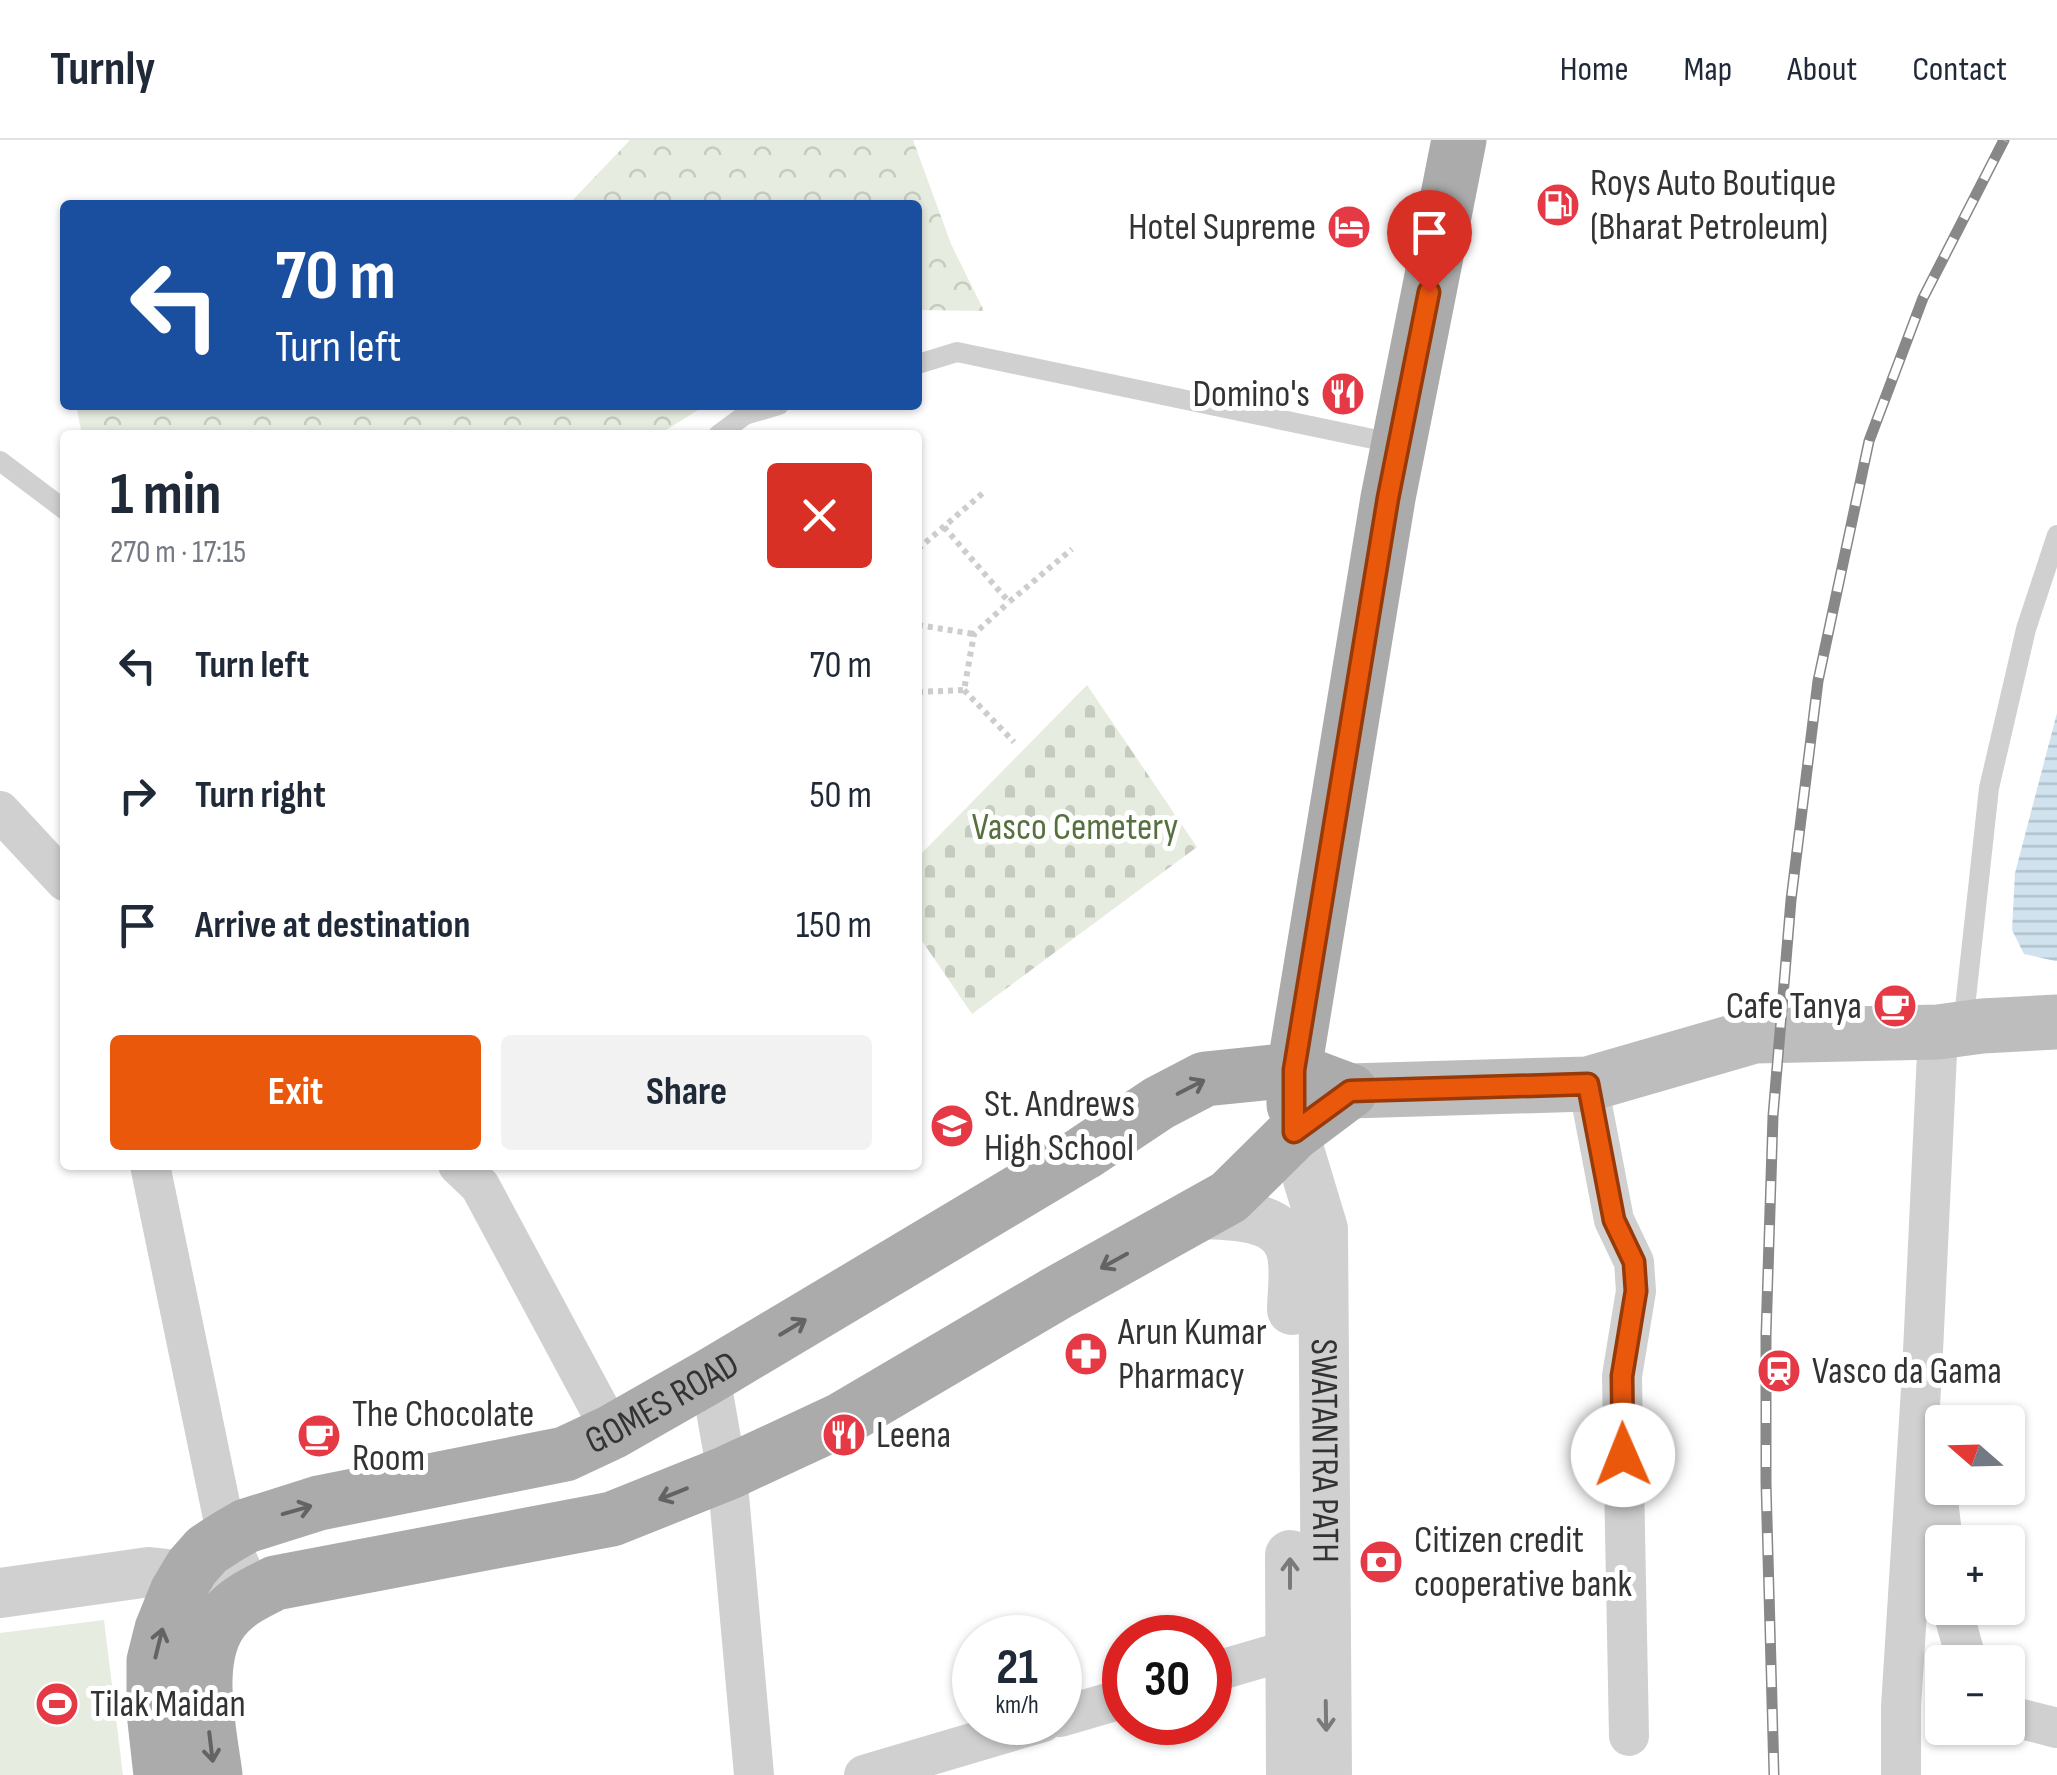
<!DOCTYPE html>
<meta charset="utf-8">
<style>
:root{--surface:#fff;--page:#f2f2f3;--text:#1f2937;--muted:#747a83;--line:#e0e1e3;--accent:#ea580c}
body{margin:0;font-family:"Sofia Sans Condensed",sans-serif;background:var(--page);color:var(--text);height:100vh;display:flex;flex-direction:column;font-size:38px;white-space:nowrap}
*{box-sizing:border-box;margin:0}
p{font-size:32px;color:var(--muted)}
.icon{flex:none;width:55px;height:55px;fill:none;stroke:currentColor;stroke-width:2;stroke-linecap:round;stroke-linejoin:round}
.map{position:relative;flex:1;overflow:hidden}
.drawer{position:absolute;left:60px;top:290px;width:862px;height:740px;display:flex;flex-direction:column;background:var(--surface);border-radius:10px;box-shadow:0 2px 8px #0004}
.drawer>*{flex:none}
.top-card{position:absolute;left:60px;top:60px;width:862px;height:210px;border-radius:10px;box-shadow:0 2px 8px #0004;background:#1a4fa0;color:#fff;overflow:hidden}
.needle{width:65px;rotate:290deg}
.tools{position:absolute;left:1925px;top:1265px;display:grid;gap:20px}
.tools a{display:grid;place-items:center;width:100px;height:100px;border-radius:10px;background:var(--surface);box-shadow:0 2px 8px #0004;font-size:50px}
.speed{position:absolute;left:952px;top:1475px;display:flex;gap:20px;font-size:50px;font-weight:700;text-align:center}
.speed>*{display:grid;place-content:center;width:130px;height:130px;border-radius:50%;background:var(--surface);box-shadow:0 2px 8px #0004;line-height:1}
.speed small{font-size:25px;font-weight:400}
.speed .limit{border:15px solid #d22;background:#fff;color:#111}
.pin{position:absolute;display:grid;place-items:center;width:85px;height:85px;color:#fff;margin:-102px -42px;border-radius:50% 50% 50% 0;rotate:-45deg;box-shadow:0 0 10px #0007}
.pin .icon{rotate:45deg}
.me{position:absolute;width:110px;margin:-55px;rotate:359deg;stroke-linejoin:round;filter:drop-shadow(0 0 8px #0008)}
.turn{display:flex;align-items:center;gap:35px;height:210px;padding:0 50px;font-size:45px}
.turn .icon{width:130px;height:130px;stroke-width:2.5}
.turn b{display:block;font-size:70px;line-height:85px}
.round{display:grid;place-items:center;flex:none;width:105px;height:105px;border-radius:10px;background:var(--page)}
.head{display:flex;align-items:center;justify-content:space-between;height:170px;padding:0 50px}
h1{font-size:60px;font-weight:700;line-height:75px}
.primary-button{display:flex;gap:20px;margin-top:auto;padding:20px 50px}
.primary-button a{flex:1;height:115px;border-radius:10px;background:var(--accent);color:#fff;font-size:40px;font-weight:700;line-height:115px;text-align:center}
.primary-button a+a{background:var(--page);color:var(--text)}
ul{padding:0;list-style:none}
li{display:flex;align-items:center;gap:30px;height:130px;padding:0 50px}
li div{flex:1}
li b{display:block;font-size:38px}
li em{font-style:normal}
header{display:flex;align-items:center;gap:60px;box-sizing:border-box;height:140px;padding:0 50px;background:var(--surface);border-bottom:2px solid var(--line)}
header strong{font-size:48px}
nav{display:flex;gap:55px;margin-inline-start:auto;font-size:35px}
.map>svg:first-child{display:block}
</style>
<header>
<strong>Turnly</strong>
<nav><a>Home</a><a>Map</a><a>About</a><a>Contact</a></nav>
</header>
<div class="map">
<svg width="2057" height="1635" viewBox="0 0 2057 1635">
<defs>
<pattern id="forest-crowns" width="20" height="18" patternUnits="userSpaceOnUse" patternTransform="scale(2.5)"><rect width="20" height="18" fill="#e6ecdf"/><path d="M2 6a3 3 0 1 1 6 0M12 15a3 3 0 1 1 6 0" fill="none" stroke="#c6cbc0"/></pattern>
<pattern id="cemetery-stones" width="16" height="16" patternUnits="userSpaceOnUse" patternTransform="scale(2.5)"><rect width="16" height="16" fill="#e6ecdf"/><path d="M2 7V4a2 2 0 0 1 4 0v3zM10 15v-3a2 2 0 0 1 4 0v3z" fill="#c6cbc0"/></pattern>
<pattern id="water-rules" width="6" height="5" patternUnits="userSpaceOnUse" patternTransform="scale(2.5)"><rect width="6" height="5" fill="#cfe2ee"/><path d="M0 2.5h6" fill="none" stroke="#b2c2cd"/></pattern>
</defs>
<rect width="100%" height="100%" fill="#fff"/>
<path fill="url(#forest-crowns)" d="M630 0H913L951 104 984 171 918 170V65H568Z
M76 265H706L658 295H82Z"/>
<path fill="url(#cemetery-stones)" d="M1087 545 1197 707 972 874 918 795V717Z"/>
<path fill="#e6ecdf" d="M104 1480 123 1635H0V1493Z"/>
<path fill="url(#water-rules)" d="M2057 573V821H2055L2024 814 2012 790 2015 733Z"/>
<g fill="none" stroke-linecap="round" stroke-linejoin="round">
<path stroke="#cdcdcd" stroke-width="6" stroke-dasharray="5 5" stroke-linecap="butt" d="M944 387 1009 462 1072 409
M918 409 984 352
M918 485 974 494
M964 550 1014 602
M918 552 964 550 974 494 1009 462"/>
<path stroke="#d0d0d0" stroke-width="20" d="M918 224 957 212 1397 304
M718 295 745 275 779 265
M0 321 65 370
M1963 886 1989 648 2026 489 2057 395"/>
<path stroke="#d0d0d0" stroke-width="40" d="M0 671 65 741
M1588 944 1614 1080 1634 1122 1636 1151 1622 1236 1629 1596
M150 1025 227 1397 253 1454
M458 1025 480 1046 612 1292
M710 1236 727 1333 754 1635
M1934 1327 1943 1402
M1952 1468 1967 1522
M1210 1533 1316 1502
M2008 1573 2010 1576 2057 1588
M1060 1577 1125 1558
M864 1635 1043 1582
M1901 1635V1567L1922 1233 1938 892"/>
<g stroke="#d0d0d0" stroke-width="50">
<path id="s1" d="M1294 993 1323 1089 1327 1635"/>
<path d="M1200 1074C1228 1075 1279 1074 1290 1107 1297 1126 1292 1151 1292 1170"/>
<path d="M1290 1415 1291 1635"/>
<path d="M0 1453 149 1432 187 1436 240 1462"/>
</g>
<path stroke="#bdbdbd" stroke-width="55" d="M1350 951 1588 944 1754 896 1938 892 1982 886 2057 882"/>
<g stroke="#ababab" stroke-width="55">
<path d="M1294 965V930L1388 358 1459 0"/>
<path id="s2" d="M161 1635 154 1572V1521L162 1489 177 1452 192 1427 207 1410 227 1397 246 1386 319 1363 565 1314 612 1292 710 1236 1084 1013 1159 963 1205 939 1294 930 1350 951"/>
<path d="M215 1635C209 1588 190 1511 228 1473 241 1459 258 1452 275 1443L612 1379 727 1333 841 1280 1057 1153 1229 1057 1294 993 1350 951"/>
</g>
<defs>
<path id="rail" d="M1774 1635 1766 1343V1195L1773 976 1791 760 1818 541 1869 301 1923 158 2004 0"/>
</defs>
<use href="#rail" stroke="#888" stroke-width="11"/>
<use href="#rail" stroke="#fff" stroke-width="8" stroke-dasharray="22" stroke-linecap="butt"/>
</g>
<defs><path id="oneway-shaft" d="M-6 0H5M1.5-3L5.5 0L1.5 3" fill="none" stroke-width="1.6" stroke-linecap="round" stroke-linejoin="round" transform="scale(2.5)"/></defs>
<g stroke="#636363">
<use href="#oneway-shaft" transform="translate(1191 947) rotate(-27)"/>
<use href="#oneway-shaft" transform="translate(1114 1121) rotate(151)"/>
<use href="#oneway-shaft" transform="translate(793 1187) rotate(-31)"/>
<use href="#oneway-shaft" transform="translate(673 1354) rotate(158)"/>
<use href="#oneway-shaft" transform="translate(297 1370) rotate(-16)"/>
<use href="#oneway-shaft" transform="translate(159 1503) rotate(-76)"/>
<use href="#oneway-shaft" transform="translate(211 1607) rotate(83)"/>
</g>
<g stroke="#7a7a7a">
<use href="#oneway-shaft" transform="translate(1290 1433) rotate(-90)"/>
<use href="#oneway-shaft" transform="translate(1326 1576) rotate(89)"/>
</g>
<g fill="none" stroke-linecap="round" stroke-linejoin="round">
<defs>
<path id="route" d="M1429 152 1388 358 1294 930V992L1350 951 1588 944 1614 1080 1634 1122 1636 1151 1622 1236 1623 1315"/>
</defs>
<use href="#route" stroke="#983908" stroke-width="25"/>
<use href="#route" stroke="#ea580c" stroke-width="18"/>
</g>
<defs>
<symbol id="fuel-disc" viewBox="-11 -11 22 22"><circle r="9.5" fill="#e63946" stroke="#fff"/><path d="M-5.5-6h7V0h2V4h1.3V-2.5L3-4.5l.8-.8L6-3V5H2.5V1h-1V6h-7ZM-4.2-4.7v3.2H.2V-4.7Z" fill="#fff"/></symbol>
<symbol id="hotel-disc" viewBox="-11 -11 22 22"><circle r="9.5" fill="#e63946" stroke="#fff"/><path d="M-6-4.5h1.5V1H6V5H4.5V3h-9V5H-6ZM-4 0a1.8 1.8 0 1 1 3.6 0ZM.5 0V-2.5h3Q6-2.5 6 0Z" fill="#fff"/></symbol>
<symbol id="restaurant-disc" viewBox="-11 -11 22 22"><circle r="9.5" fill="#e63946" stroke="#fff"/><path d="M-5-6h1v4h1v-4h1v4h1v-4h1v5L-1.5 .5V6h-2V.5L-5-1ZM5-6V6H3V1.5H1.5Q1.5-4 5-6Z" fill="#fff"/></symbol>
<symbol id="cafe-disc" viewBox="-11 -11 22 22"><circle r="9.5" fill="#e63946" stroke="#fff"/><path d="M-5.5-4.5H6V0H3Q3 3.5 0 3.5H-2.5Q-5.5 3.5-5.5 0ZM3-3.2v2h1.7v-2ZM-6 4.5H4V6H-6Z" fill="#fff"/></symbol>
<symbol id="school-disc" viewBox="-11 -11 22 22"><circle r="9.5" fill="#e63946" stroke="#fff"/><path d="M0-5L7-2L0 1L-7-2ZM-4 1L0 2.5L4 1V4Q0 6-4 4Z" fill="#fff"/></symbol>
<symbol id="pharmacy-disc" viewBox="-11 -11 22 22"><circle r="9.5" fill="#e63946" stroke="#fff"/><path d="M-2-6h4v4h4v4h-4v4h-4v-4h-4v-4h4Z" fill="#fff"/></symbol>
<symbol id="station-disc" viewBox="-11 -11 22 22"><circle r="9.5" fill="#e63946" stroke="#fff"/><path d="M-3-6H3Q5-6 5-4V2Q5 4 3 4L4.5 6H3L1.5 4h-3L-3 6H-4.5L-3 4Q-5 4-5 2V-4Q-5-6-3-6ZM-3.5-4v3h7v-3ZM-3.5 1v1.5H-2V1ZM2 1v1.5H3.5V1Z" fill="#fff"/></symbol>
<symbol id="bank-disc" viewBox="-11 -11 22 22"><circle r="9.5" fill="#e63946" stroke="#fff"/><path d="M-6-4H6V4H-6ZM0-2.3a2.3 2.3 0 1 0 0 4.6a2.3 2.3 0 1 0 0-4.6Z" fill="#fff"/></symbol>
<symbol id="stadium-disc" viewBox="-11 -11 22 22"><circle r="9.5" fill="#e63946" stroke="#fff"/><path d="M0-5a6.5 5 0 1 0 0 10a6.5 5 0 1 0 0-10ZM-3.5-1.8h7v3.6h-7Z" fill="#fff"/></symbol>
</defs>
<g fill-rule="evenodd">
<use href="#fuel-disc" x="1533" y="40" width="50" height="50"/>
<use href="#hotel-disc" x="1324" y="62" width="50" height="50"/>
<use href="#restaurant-disc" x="1318" y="229" width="50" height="50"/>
<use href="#cafe-disc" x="1870" y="841" width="50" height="50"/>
<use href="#school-disc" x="927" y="961" width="50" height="50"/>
<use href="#pharmacy-disc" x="1061" y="1189" width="50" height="50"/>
<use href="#station-disc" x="1754" y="1206" width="50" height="50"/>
<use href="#restaurant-disc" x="819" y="1270" width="50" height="50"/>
<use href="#cafe-disc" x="294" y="1271" width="50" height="50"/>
<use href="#bank-disc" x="1356" y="1397" width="50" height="50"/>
<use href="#stadium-disc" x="32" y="1539" width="50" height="50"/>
</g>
<g text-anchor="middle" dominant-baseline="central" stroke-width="10" stroke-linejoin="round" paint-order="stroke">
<g font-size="38" fill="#333" stroke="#fff" text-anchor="start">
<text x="1590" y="43">Roys Auto Boutique<tspan x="1590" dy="44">(Bharat Petroleum)</tspan></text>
<text x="1316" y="87" text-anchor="end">Hotel Supreme</text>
<text x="1310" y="254" text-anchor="end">Domino's</text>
<text x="1862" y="866" text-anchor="end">Cafe Tanya</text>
<text x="984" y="964">St. Andrews<tspan x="984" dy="44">High School</tspan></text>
<text x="1118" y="1192">Arun Kumar<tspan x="1118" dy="44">Pharmacy</tspan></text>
<text x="1812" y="1231">Vasco da Gama</text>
<text x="352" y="1274">The Chocolate<tspan x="352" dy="44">Room</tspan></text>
<text x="876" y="1295">Leena</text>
<text x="1414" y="1400">Citizen credit<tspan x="1414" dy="44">cooperative bank</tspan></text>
<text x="90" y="1564">Tilak Maidan</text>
</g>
<g font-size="38" fill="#56703f" stroke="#fff">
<text x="1075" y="687">Vasco Cemetery</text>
</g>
<g font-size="38" fill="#333" stroke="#fff">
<text stroke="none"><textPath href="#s2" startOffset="722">GOMES ROAD</textPath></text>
<text stroke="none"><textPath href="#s1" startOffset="322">SWATANTRA PATH</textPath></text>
</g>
</g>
</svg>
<div class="tools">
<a><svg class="needle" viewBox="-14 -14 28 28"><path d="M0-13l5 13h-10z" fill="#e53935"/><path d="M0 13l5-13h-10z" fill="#747a83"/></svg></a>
<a>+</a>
<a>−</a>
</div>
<div class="speed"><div>21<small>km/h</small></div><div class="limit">30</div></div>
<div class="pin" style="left:1429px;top:152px;background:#d93025"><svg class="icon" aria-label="arrive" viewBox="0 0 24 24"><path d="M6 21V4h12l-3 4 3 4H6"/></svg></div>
<svg class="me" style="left:1623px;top:1315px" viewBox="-20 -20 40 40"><circle r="19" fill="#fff"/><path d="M0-13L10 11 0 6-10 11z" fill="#ea580c"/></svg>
<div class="top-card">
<div class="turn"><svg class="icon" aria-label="left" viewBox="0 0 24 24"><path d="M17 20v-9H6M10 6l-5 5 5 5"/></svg><div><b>70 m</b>Turn left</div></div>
</div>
<section class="drawer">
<div class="head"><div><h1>1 min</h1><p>270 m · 17:15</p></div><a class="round" style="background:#d93025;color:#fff"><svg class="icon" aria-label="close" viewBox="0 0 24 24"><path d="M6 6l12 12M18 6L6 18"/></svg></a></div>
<ul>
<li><svg class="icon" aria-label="left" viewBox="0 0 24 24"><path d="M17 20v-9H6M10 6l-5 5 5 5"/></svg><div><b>Turn left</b></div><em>70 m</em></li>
<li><svg class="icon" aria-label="right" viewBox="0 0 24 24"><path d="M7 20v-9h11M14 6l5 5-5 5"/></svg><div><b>Turn right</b></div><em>50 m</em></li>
<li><svg class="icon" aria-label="arrive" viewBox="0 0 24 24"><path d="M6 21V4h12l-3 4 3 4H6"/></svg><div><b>Arrive at destination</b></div><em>150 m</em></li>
</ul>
<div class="primary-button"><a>Exit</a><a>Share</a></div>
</section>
</div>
